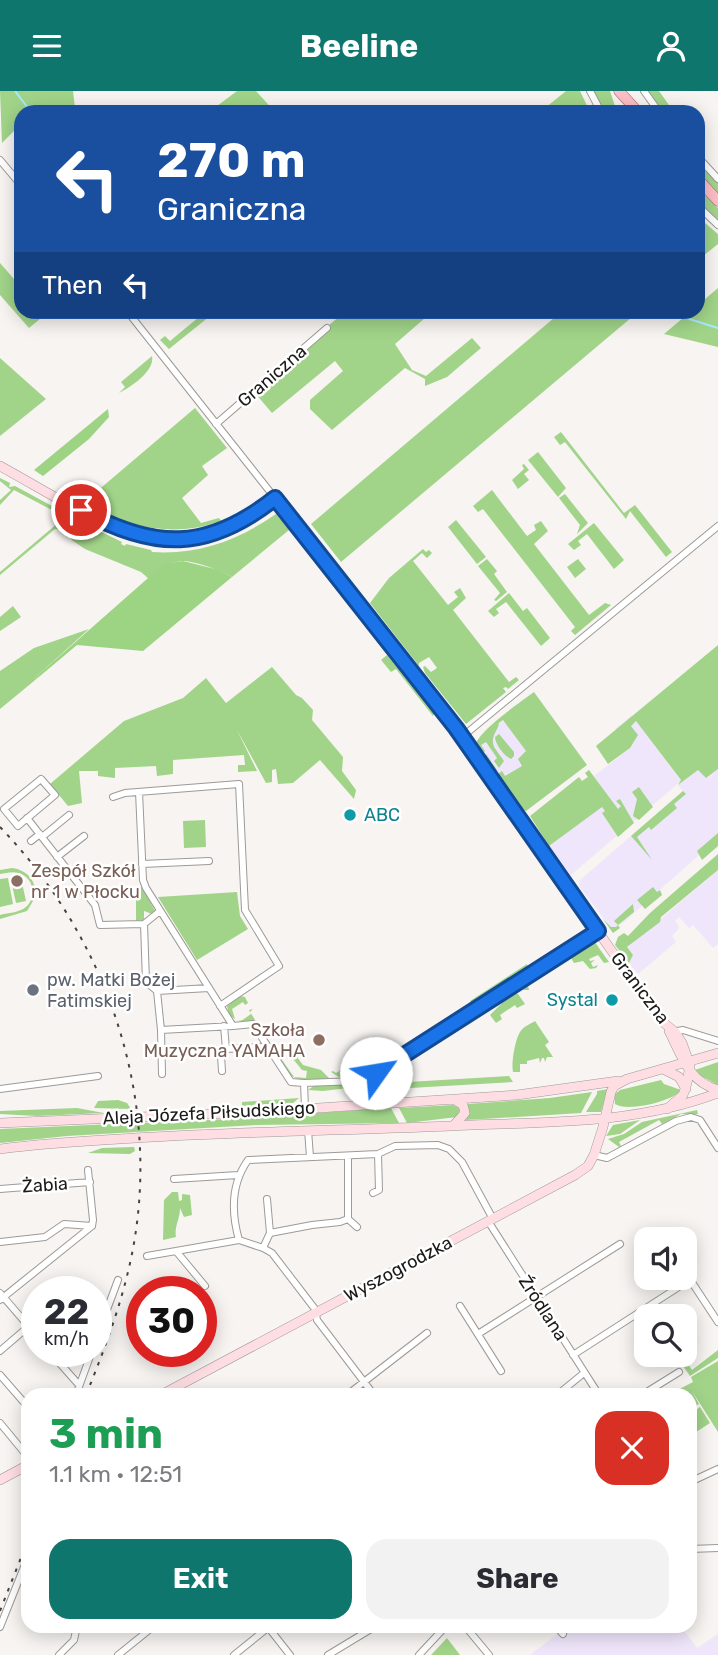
<!DOCTYPE html>
<meta charset="utf-8">
<style>
:root{--surface:#fff;--page:#f2f2f3;--text:#2b2b33;--muted:#7c7c81;--accent:#0f766e}
body{margin:0;font-family:Rubik,sans-serif;background:var(--page);color:var(--text);height:100vh;display:flex;flex-direction:column;font-size:26px;white-space:nowrap}
*{box-sizing:border-box;margin:0}
p{font-size:23px;color:var(--muted)}
.icon{flex:none;width:38px;height:38px;fill:none;stroke:currentColor;stroke-width:2;stroke-linecap:round;stroke-linejoin:round}
.map{position:relative;flex:1;overflow:hidden}
.details{position:absolute;left:21px;top:1297px;width:676px;height:245px;display:flex;flex-direction:column;background:var(--surface);border-radius:21px;box-shadow:0 4px 18px #0003}
.details>*{flex:none}
.guide{position:absolute;left:14px;top:14px;width:691px;height:214px;border-radius:21px;box-shadow:0 4px 18px #0003;background:#1a4fa0;color:#fff;overflow:hidden}
.fabs{position:absolute;left:634px;top:1136px;display:grid;gap:14px}
.fabs a{display:grid;place-items:center;width:63px;height:63px;border-radius:14px;background:var(--surface);box-shadow:0 4px 18px #0003;font-size:35px}
.speed{position:absolute;left:21px;top:1185px;display:flex;gap:14px;font-size:35px;font-weight:700;text-align:center}
.speed>*{display:grid;place-content:center;width:91px;height:91px;border-radius:50%;background:var(--surface);box-shadow:0 4px 18px #0003;line-height:1}
.speed small{font-size:18px;font-weight:400}
.speed .limit{border:10px solid #d22;background:#fff;color:#111}
.pin{position:absolute;display:grid;place-items:center;width:60px;height:60px;color:#fff;margin:-30px;border:4px solid #fff;border-radius:50%;box-shadow:0 2px 7px #0007}
.me{position:absolute;width:77px;margin:-38px;rotate:58deg;stroke-linejoin:round;filter:drop-shadow(0 0 5px #0008)}
.turn{display:flex;align-items:center;gap:24px;height:147px;padding:0 28px;font-size:32px}
.turn .icon{width:91px;height:91px;stroke-width:2.5}
.turn b{display:block;font-size:49px;line-height:60px}
.then{display:flex;align-items:center;height:66px;padding:0 28px;background:#0003;gap:14px;font-size:26px}
.round{display:grid;place-items:center;flex:none;width:74px;height:74px;border-radius:21px;background:var(--page)}
.overview{display:flex;align-items:center;justify-content:space-between;height:119px;padding:0 28px}
h1{font-size:42px;font-weight:700;line-height:52px;color:#1e9e55}
.cta{display:flex;gap:14px;margin-top:auto;padding:14px 28px}
.cta a{flex:1;height:80px;border-radius:21px;background:var(--accent);color:#fff;font-size:28px;font-weight:700;line-height:80px;text-align:center}
.cta a+a{background:var(--page);color:var(--text)}
header{display:flex;justify-content:space-between;align-items:center;height:91px;padding:0 28px;background:var(--accent);color:#fff;font-size:32px;font-weight:700}
.map>svg:first-child{display:block}
</style>
<header><svg class="icon" aria-label="menu" viewBox="0 0 24 24"><path d="M4 6h16M4 12h16M4 18h16"/></svg>Beeline<svg class="icon" aria-label="person" viewBox="0 0 24 24"><circle cx="12" cy="8" r="4"/><path d="M4 21q1-7 8-7t8 7"/></svg></header>
<div class="map">
<svg width="718" height="1564" viewBox="0 0 718 1564">
<rect width="100%" height="100%" fill="#f7f4f1"/>
<path fill="#f0e6fb" d="M632 624 681 690 571 784 549 755 610 709 594 685 629 658 615 638Z
M505 628 535 668 502 692 475 654Z
M699 678 707 687 718 678V747L624 831 616 836 611 837 579 795 580 789 683 700 678 694Z
M718 779V853L713 857 693 834 689 837 679 826 675 830 679 835 678 839 672 845 676 851 638 883 621 862Z
M568 1535H681L697 1557 718 1543V1564H530Z"/>
<path fill="#a1d489" d="M0 0H73L75 17 21 21V33L2 52Z
M237 0H256L275 21H217L213 18Z
M566 0H580L590 21H540Z
M593 0H610L617 21H604Z
M647 0H659L674 21H663Z
M698 71 718 92V103L698 81Z
M698 97 718 117V131L698 112Z
M698 126 718 143V153L698 169Z
M0 172 21 196V220L43 221 46 223 29 237 0 204Z
M718 197V256L664 243 690 221 698 220V214Z
M205 221H215L169 258 160 249 165 245 170 250Z
M345 221H432L395 253 412 279 426 285 472 247 481 257 447 286 425 295V288L405 277 332 339 310 318V309L343 280 335 270 272 322 255 302 331 236 329 234Z
M561 221H638L341 471 311 433Z
M152 265C155 280 132 295 119 302L125 296 121 291Z
M0 267 46 308 0 345Z
M195 317 227 357 202 375 208 384 182 407 201 432 219 427 221 430C176 446 135 438 93 417L95 414 92 412 90 415 65 401 67 398 86 408 89 407Z
M561 341 624 422 635 414 672 461 666 466 630 420 626 428 565 351 560 354 554 346Z
M538 361 566 397 558 406 528 369Z
M524 373 529 379 524 383 529 389 518 398 512 389 524 378 522 374Z
M0 387 10 392 9 396 15 395 52 415 54 419 56 417 77 429 79 433 81 431 122 451 121 453 125 455 126 453 151 459 152 461C198 464 237 450 276 423L289 439 232 486C222 480 195 470 183 470 171 470 157 480 149 488L141 481 85 458 73 450 61 438H55L0 484V481L65 426 14 399 0 414V409L11 399 0 390Z
M492 399 527 445 536 439 534 434 541 430 548 440 534 453 589 524 605 512 611 514 575 544 571 540 575 536 483 418 478 421 473 415Z
M565 403 588 432 577 443 580 434 559 407Z
M262 424 263 426C233 447 198 459 161 455L213 448 239 438Z
M456 429 486 466 477 473 448 436Z
M594 432 624 469 614 478 587 443 578 450 581 454 574 459 568 453Z
M423 458 426 461 429 459 432 462 427 467 422 462 413 470 448 514 458 506 454 501 460 497 466 507 453 519 509 591 516 586 519 589 508 598 506 596 503 597 506 601 466 633 425 582 423 576 425 575 431 581 437 577 429 566 419 572V575L370 512 389 487Z
M487 468 497 480 494 483 507 501 496 510 494 509 500 502 478 475Z
M578 468 586 478 575 487 567 476Z
M509 502 523 520 527 517 550 547 541 555 506 511 496 518 499 522 494 526 488 520Z
M13 515 21 526 0 540V526Z
M89 538 38 584 34 590 0 618V580L34 557Z
M718 554V678L706 687 698 679 678 694 681 689 636 630 631 635 638 644 630 657 608 673 596 655Z
M387 564 434 623 433 625 396 578 391 581 381 569Z
M272 576 296 604 302 607 313 619 312 629 343 666 342 680 356 699 354 708 320 669 293 692 278 693 276 678 272 679V691L266 692 237 639 257 680 238 681V674H245L244 664 173 669V683L157 685 156 675 115 677V687L98 685V680H79L82 712 68 715 50 693 124 630 183 607 206 587 226 612Z
M534 601 587 674 526 720 521 718 497 684 502 680 505 685 522 675 518 668 526 660 503 629C494 636 502 629 497 638 488 654 495 656 504 670L499 677 494 670 497 667 486 651 481 654 485 660 483 662 487 664 497 679 494 681 475 654C481 638 519 612 534 601Z
M499 643 514 661V665L511 668C505 666 495 653 495 646Z
M589 679 618 718 621 715 616 710 620 708 634 732 618 746 602 722 605 720 602 716 549 755 530 725 579 686 582 690 588 686 585 682Z
M639 696 653 716 639 729 633 725 637 708 632 701Z
M683 700 686 703 674 713 677 717 651 739 649 736 637 746 652 769 631 745Z
M205 729 206 756 184 757 183 730Z
M718 742V755L702 769 697 760Z
M718 763V779L661 826 660 831 627 856 633 864 629 872 615 854 618 846 624 842 628 845 650 822Z
M12 777C27 779 36 789 36 805L27 820 0 828V824C7 822 16 822 23 818 38 809 35 786 18 782 12 780 6 782 0 783V779Z
M8 787 13 813 0 816V788Z
M22 792 26 810 16 812 12 794Z
M136 796H142L155 820 152 823 144 820V829L136 830Z
M653 796 657 801 660 799 662 804 645 818 637 809Z
M237 801 240 825 248 838 197 869 158 806Z
M633 813 634 821 618 834 620 837 613 842 603 828 611 836H616L618 834 614 830Z
M591 849 594 850 609 871 604 872 598 864 589 868 590 870 595 869 591 872 593 876 598 874 596 877 590 878 583 870 574 872 571 867 528 895 529 899H523L525 892Z
M527 873 528 877 526 881 474 914 470 910Z
M510 901 518 903 525 913 517 917 515 914 500 924 502 928 496 932 490 924 502 912 501 910 491 915Z
M240 905 245 906 248 912 245 914 243 911 232 918 235 928 241 930 251 923 249 919 253 918 250 921 274 958 279 957V959H274L255 931C242 929 229 932 227 915Z
M535 930 549 951 545 954 553 966H547L545 971 544 967H542L540 972 539 967 527 970V973H520V981H513C511 972 515 949 520 941 523 936 530 933 535 930Z
M291 958 303 974 321 979 330 988H298L291 985 281 969 282 964 284 966 282 969 294 986 306 987 307 980 302 979 289 963Z
M358 968 361 974 357 979 359 984 339 986 331 981 333 980 336 982Z
M718 971V994L699 984 695 979Z
M509 985 513 991 393 998 359 997V994L373 990 375 993Z
M661 989 664 993 681 999C672 1011 627 1021 615 1013L614 1004 620 999Z
M356 993 357 996 323 1000 308 999 315 994Z
M608 998 601 1021H586L597 1003V1000Z
M592 1001 581 1022 466 1029 469 1022 467 1013 550 1007Z
M299 1007 293 1012 242 1015V1011Z
M118 1009 127 1012 131 1018 94 1017 98 1010Z
M453 1014 460 1018 457 1026 407 1032 399 1017Z
M77 1017 104 1022 37 1025 0 1023V1020Z
M391 1017 399 1032 257 1034 67 1045 0 1052V1038L227 1028Z
M697 1019 698 1023H681L662 1033 659 1029 619 1051 621 1055 619 1056 608 1048 624 1043 642 1031Z
M640 1029 620 1043 606 1045 613 1034Z
M134 1056 135 1060 130 1063 88 1062 102 1057Z
M172 1101H178L179 1110 182 1109V1103L190 1104 192 1124 184 1126 180 1117C180 1128 174 1136 176 1146L163 1149 164 1109Z
M718 1259V1267L690 1285 681 1272 686 1270 692 1279Z
M718 1270V1341L692 1300 699 1313 690 1318V1304H674L672 1302 693 1291 691 1286Z
M700 1316 710 1332 690 1345V1323Z
M447 1547 460 1564H431Z"/>
<path fill="#9dd483" d="M108 318 109 326 89 348 43 385 34 379Z
M183 470 219 479 232 486 143 560 77 554 34 590 38 584 164 473Z"/>
<g fill="none" stroke-linecap="round" stroke-linejoin="round">
<path stroke="#a5eafe" stroke-width="2" d="M15 0 31 21
M34 21 47 16 90 21
M664 220 718 237"/>
<defs>
<path id="street" d="M590 0 601 21
M644 0 659 21
M698 66 718 88
M0 69 21 94
M698 115 718 134
M127 220 275 407
M216 333 327 237
M462 646 718 435
M41 688 55 704 18 735 4 718Z
M139 701 143 789 146 797 233 935 253 933 291 991 304 992 305 1017
M113 706 125 702 239 693 245 819 279 875 220 915
M27 727 95 814 100 834 144 833
M42 746 69 724
M31 750 40 743
M57 766 84 745
M142 773 209 770
M160 820 144 833 146 891 157 900 161 939 233 935
M157 900 209 897
M224 935 226 958 262 956 267 954
M161 939 162 983
M671 941 683 939 718 950
M222 980 221 965 226 958
M304 992 357 990 376 982 598 840
M0 998 98 985
M308 1039 310 1066
M594 1064 607 1067 676 1030 691 1026 700 1029 718 1057
M174 1088 238 1084
M0 1098 90 1091
M373 1102 379 1099 378 1063
M267 1108 270 1142
M348 1128 357 1136
M488 1130 599 1304
M0 1151 45 1146 64 1133 92 1135
M263 1157 270 1142 312 1134 340 1131 348 1128V1065
M176 1160 239 1149
M147 1165 176 1160 205 1195
M0 1202 37 1245
M0 1209 92 1135 93 1129 88 1079
M460 1215 501 1280
M478 1243 620 1153
M96 1248 118 1189
M0 1260 28 1236
M49 1260 79 1294
M573 1264 688 1190 693 1193 718 1231
M0 1284 28 1316
M76 1304 92 1260
M347 1304 427 1242
M374 1304 317 1229 315 1218 272 1162 263 1157 239 1149C231 1121 231 1093 248 1069L378 1063 395 1055 438 1054 449 1058 462 1071 493 1128
M557 1304 584 1282
M642 1304 679 1281
M0 1332 28 1366
M690 1391 718 1378
M690 1458 718 1457
M465 1535 489 1564
M556 1535 563 1543
M0 1536 28 1466
M268 1536 290 1564
M59 1564 74 1549 77 1535
M118 1564 154 1535
M234 1564 270 1535
M328 1564 376 1535
M419 1564 446 1535"/>
<path id="secondary" d="M0 375C99 429 169 490 275 407L456 637 618 869 664 932 675 941 682 952 690 974 687 992 683 1004 667 1018
M669 940C682 965 688 990 718 999
M665 979 679 986 686 998
M453 1008 463 1014 465 1022 454 1034
M0 1032 257 1021 517 1004 618 990
M0 1058C51 1051 102 1049 153 1046 260 1040 366 1039 472 1034 555 1031 640 1032 718 1002
M161 1304 575 1084 588 1075 594 1064 603 1036 611 1001 614 995 627 988 718 962
M0 1389 28 1374"/>
<path id="primary" d="M619 0 638 21
M698 88 718 110"/>
</defs>
<use href="#street" stroke="#9d9a97" stroke-width="8"/>
<use href="#secondary" stroke="#9d9a97" stroke-width="10"/>
<use href="#primary" stroke="#ac6871" stroke-width="11"/>
<use href="#street" stroke="#fff" stroke-width="6"/>
<use href="#secondary" stroke="#fedee3" stroke-width="9"/>
<use href="#primary" stroke="#fcbec7" stroke-width="10"/>
<path stroke="#464443" stroke-width="2" stroke-dasharray="3.5 7" stroke-linecap="butt" d="M0 736C105 845 160 1001 134 1152 125 1204 106 1255 86 1304
M0 1520 28 1449"/>
</g>
<g fill="none" stroke-linecap="round" stroke-linejoin="round">
<defs>
<path id="route" d="M81 419C154 459 207 461 275 407L456 637 598 840 376 982"/>
</defs>
<use href="#route" stroke="#114b97" stroke-width="18"/>
<use href="#route" stroke="#1a73e8" stroke-width="12"/>
</g>
<g fill="#0f9aa8" stroke="#fff" stroke-width="2.5">
<circle cx="350" cy="724" r="7"/>
<circle cx="612" cy="909" r="7"/>
</g>
<g fill="#8d6e63" stroke="#fff" stroke-width="2.5">
<circle cx="17" cy="790" r="7"/>
<circle cx="319" cy="949" r="7"/>
</g>
<circle fill="#6b7280" stroke="#fff" stroke-width="2.5" cx="33" cy="899" r="7"/>
<g text-anchor="middle" dominant-baseline="central" stroke-width="5" stroke-linejoin="round" paint-order="stroke">
<g font-size="18" fill="#1b1a19" stroke="#fff">
<text transform="translate(272 285) rotate(-41)">Graniczna</text>
<text transform="translate(640 897) rotate(53)">Graniczna</text>
<text transform="translate(209 1022) rotate(-3)">Aleja Józefa Piłsudskiego</text>
<text transform="translate(45 1094) rotate(-4)">Żabia</text>
<text transform="translate(398 1178) rotate(-28)">Wyszogrodzka</text>
<text transform="translate(543 1217) rotate(57)">Źródlana</text>
</g>
<g font-size="18" fill="#0d838f" stroke="#fff" text-anchor="start">
<text x="364" y="724">ABC</text>
<text x="598" y="909" text-anchor="end">Systal</text>
</g>
<g font-size="18" fill="#785e54" stroke="#fff" text-anchor="start">
<text x="31" y="780">Zespół Szkół<tspan x="31" dy="21">nr 1 w Płocku</tspan></text>
<text x="305" y="939" text-anchor="end">Szkoła<tspan x="305" dy="21">Muzyczna YAMAHA</tspan></text>
</g>
<g font-size="18" fill="#5b616d" stroke="#fff" text-anchor="start">
<text x="47" y="889">pw. Matki Bożej<tspan x="47" dy="21">Fatimskiej</tspan></text>
</g>
</g>
</svg>
<div class="fabs">
<a><svg class="icon" aria-label="sound" viewBox="0 0 24 24"><path d="M4 9h4l5-4v14l-5-4H4zM17 9q2 3 0 6"/></svg></a>
<a><svg class="icon" aria-label="search" viewBox="0 0 24 24"><circle cx="10" cy="10" r="6"/><path d="M15 15l6 6"/></svg></a>
</div>
<div class="speed"><div>22<small>km/h</small></div><div class="limit">30</div></div>
<div class="pin" style="left:81px;top:419px;background:#d93025"><svg class="icon" aria-label="arrive" viewBox="0 0 24 24"><path d="M6 21V4h12l-3 4 3 4H6"/></svg></div>
<svg class="me" style="left:376px;top:982px" viewBox="-20 -20 40 40"><circle r="19" fill="#fff"/><path d="M0-13L10 11 0 6-10 11z" fill="#1a73e8"/></svg>
<div class="guide">
<div class="turn"><svg class="icon" aria-label="left" viewBox="0 0 24 24"><path d="M17 20v-9H6M10 6l-5 5 5 5"/></svg><div><b>270 m</b>Graniczna</div></div>
<div class="then">Then<svg class="icon" aria-label="left" viewBox="0 0 24 24"><path d="M17 20v-9H6M10 6l-5 5 5 5"/></svg></div>
</div>
<section class="details">
<div class="overview"><div><h1>3 min</h1><p>1.1 km · 12:51</p></div><a class="round" style="background:#d93025;color:#fff"><svg class="icon" aria-label="close" viewBox="0 0 24 24"><path d="M6 6l12 12M18 6L6 18"/></svg></a></div>
<div class="cta"><a>Exit</a><a>Share</a></div>
</section>
</div>
